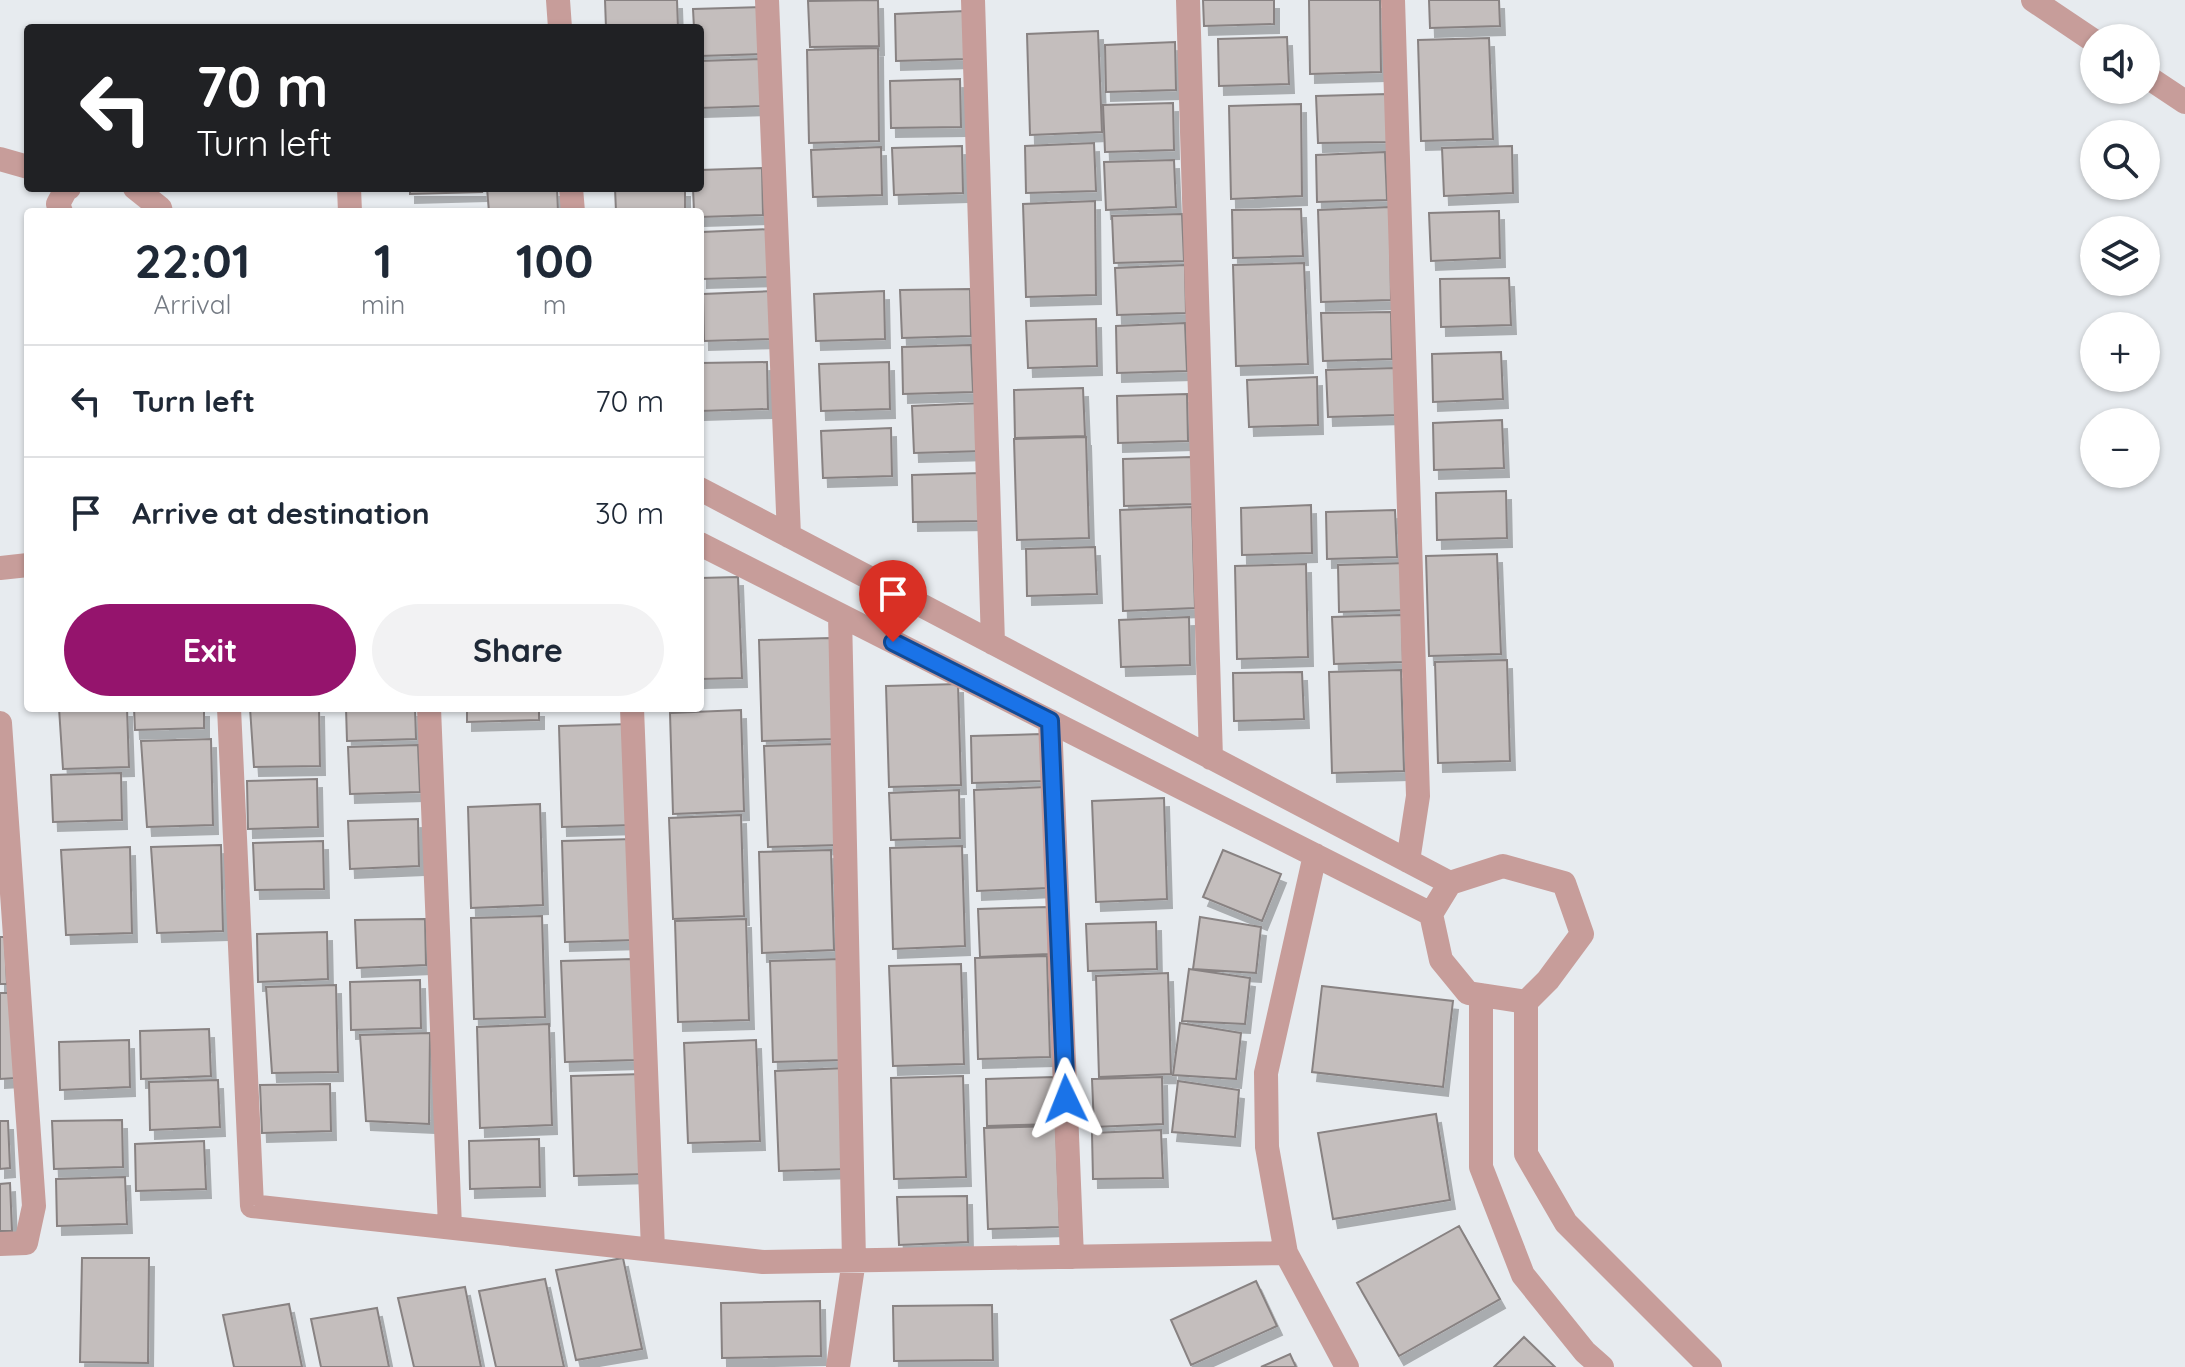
<!DOCTYPE html>
<meta charset="utf-8">
<style>
:root{--surface:#fff;--page:#f2f2f3;--text:#1f2937;--muted:#747a83;--line:#e0e1e3;--accent:#95146d}
body{margin:0;font-family:Quicksand,sans-serif;background:var(--page);color:var(--text);height:100vh;display:flex;flex-direction:column;font-size:30px;white-space:nowrap}
*{box-sizing:border-box;margin:0}
p{font-size:26px;color:var(--muted)}
.icon{flex:none;width:44px;height:44px;fill:none;stroke:currentColor;stroke-width:2;stroke-linecap:round;stroke-linejoin:round}
.map{position:relative;flex:1;overflow:hidden}
.details{position:absolute;left:24px;top:208px;width:680px;height:504px;display:flex;flex-direction:column;background:var(--surface);border-radius:8px;box-shadow:0 2px 6px #0004}
.details>*{flex:none}
.banner{position:absolute;left:24px;top:24px;width:680px;height:168px;border-radius:8px;box-shadow:0 2px 6px #0004;background:#202124;color:#fff;overflow:hidden}
.controls{position:absolute;left:2080px;top:24px;display:grid;gap:16px}
.controls a{display:grid;place-items:center;width:80px;height:80px;border-radius:50%;background:var(--surface);box-shadow:0 2px 6px #0004;font-size:40px}
.pin{position:absolute;display:grid;place-items:center;width:68px;height:68px;color:#fff;margin:-82px -34px;border-radius:50% 50% 50% 0;rotate:-45deg;box-shadow:0 0 8px #0007}
.pin .icon{rotate:45deg}
.me{position:absolute;width:88px;margin:-44px;rotate:358deg;stroke-linejoin:round;filter:drop-shadow(0 0 6px #0008)}
.turn{display:flex;align-items:center;gap:28px;height:168px;padding:0 40px;font-size:36px}
.turn .icon{width:104px;height:104px;stroke-width:2.5}
.turn b{display:block;font-size:56px;line-height:68px}
.eta{display:flex;justify-content:space-evenly;align-items:center;height:136px;text-align:center}
.eta b{font-size:48px;font-weight:800;line-height:56px}
.cta{display:flex;gap:16px;margin-top:auto;padding:16px 40px}
.cta a{flex:1;height:92px;border-radius:48px;background:var(--accent);color:#fff;font-size:32px;font-weight:800;line-height:92px;text-align:center}
.cta a+a{background:var(--page);color:var(--text)}
ul{padding:0;list-style:none}
li{display:flex;align-items:center;gap:24px;height:112px;padding:0 40px;border-top:2px solid var(--line)}
li div{flex:1}
li b{display:block;font-size:30px}
li em{font-style:normal}
.map>svg:first-child{display:block}
</style>
<div class="map">
<svg width="2185" height="1367" viewBox="0 0 2185 1367">
<defs>
<filter id="shadow"><feDropShadow dx="5" dy="9" stdDeviation="0" flood-color="#0004"/></filter>
</defs>
<rect width="100%" height="100%" fill="#e7ebef"/>
<path fill="#c4bebd" stroke="#888282" stroke-width="2" filter="url(#shadow)" d="M605 0H677L678 28H606Z
M878 0 879 46 810 47 808 1Z
M1203 0H1274V24L1204 26Z
M1309 0H1380L1381 72 1310 74Z
M1429 0H1499L1500 26 1430 28Z
M763 7 764 54 700 56V28H694L693 9Z
M965 11 966 59 896 61 895 14Z
M1098 31 1102 132 1030 135 1027 34Z
M1287 37 1289 84 1219 86 1218 39Z
M1489 38 1493 139 1421 141 1418 40Z
M1175 42 1176 90 1106 92 1105 45Z
M878 48 879 141 809 143 807 50Z
M761 59 763 106 700 108V61Z
M960 79 961 127 891 128 890 81Z
M1387 94V142L1318 143 1316 96Z
M1173 103 1174 150 1105 152 1103 105Z
M1301 104 1302 196 1231 199 1229 106Z
M1094 143 1096 191 1026 193 1025 146Z
M962 146 963 193 894 195 892 148Z
M1512 146 1513 193 1444 196 1442 148Z
M881 147 882 195 813 197 811 150Z
M1385 152 1387 200 1317 202 1316 155Z
M1174 160 1176 207 1106 210 1104 162Z
M762 168 763 215 700 217V212H694L693 188H700V170Z
M410 188H481L482 192 410 194Z
M487 188H557L558 212H489Z
M615 188H685V212H616Z
M1095 201 1096 295 1026 297 1023 204Z
M1390 207 1391 300 1321 302 1318 210Z
M1301 209 1303 256 1233 258 1232 210Z
M1499 211 1500 258 1431 261 1429 213Z
M1182 214 1184 261 1114 263 1112 216Z
M771 229 773 277 702 279V232Z
M1304 263 1308 364 1236 366 1233 265Z
M1185 265 1186 313 1117 315 1115 268Z
M1509 278 1511 325 1441 327 1440 279Z
M970 289 971 336 902 338 900 290Z
M773 291 774 339 704 341 703 294Z
M884 291 885 339 816 341 814 294Z
M1391 312 1392 359 1323 361 1321 313Z
M1096 319 1097 366 1028 368 1026 321Z
M1185 323 1187 371 1117 373 1116 326Z
M971 345 973 392 903 394 902 347Z
M1501 352 1503 399 1433 402 1432 354Z
M767 362 768 409 700 411V363Z
M889 362 890 409 821 411 819 364Z
M1396 368 1398 415 1328 417 1326 370Z
M1317 377 1318 425 1249 427 1247 380Z
M1083 388 1085 436 1015 438 1014 390Z
M1187 394 1188 441 1118 443 1117 396Z
M982 403 984 451 914 453 912 406Z
M1502 420 1504 468 1434 470 1433 423Z
M891 428 892 476 823 478 821 431Z
M1086 437 1089 538 1017 540 1014 439Z
M1192 457 1193 504 1124 506 1123 459Z
M981 473 983 521 913 522 912 475Z
M1506 491 1507 538 1437 540 1436 493Z
M1311 505 1312 553 1242 555 1241 508Z
M1192 507 1195 608 1123 611 1120 510Z
M1395 510 1397 557 1327 559 1326 512Z
M1095 547 1097 594 1027 596 1026 549Z
M1497 554 1501 654 1429 656 1426 556Z
M1407 563 1409 610 1339 612 1338 565Z
M1306 564 1308 657 1237 659 1235 566Z
M738 577 742 678 700 679V578Z
M1402 615 1403 662 1334 664 1332 617Z
M1189 617 1190 665 1121 667 1119 620Z
M830 638 834 739 762 741 759 640Z
M1507 660 1510 761 1438 763 1435 662Z
M1401 670 1404 771 1332 773 1329 672Z
M1302 672 1304 719 1234 721 1233 673Z
M958 684 961 785 889 787 886 686Z
M59 708H127L129 767 63 769Z
M134 708H204V728L135 730Z
M250 708H319L320 766 254 767Z
M346 708H415L416 739 347 741Z
M467 708H539V720L467 722Z
M741 710 744 811 673 814 670 713Z
M631 724 634 825 562 827 559 726Z
M1041 734 1042 781 972 783 971 736Z
M211 739 213 825 147 827 141 741Z
M836 744 839 845 768 847 764 746Z
M418 745 420 792 350 794 348 747Z
M121 773 122 820 53 822 51 775Z
M317 779 318 827 248 829 247 781Z
M1046 787 1049 888 977 891 974 790Z
M959 790 960 838 891 840 889 793Z
M1164 798 1167 899 1096 902 1092 801Z
M540 804 543 905 471 908 468 807Z
M741 815 744 916 673 919 669 818Z
M418 819 419 866 350 869 348 821Z
M633 839 637 940 565 942 562 841Z
M323 841 324 889 255 890 253 843Z
M221 845 223 931 157 933 151 847Z
M962 846 965 946 893 949 890 848Z
M130 847 132 933 66 935 61 850Z
M831 850 834 950 762 953 759 852Z
M1223 850 1281 874 1262 921 1203 897Z
M1048 907 1049 954 980 957 978 909Z
M542 916 545 1017 474 1019 471 918Z
M1200 917 1261 927 1256 973 1193 969Z
M425 919 426 965 357 968 355 920Z
M746 919 749 1020 678 1022 675 921Z
M1156 922 1157 969 1088 971 1086 924Z
M327 932 328 979 258 982 257 934Z
M0 937H5L7 984H0Z
M1047 956 1050 1057 978 1059 975 958Z
M633 959 636 1060 565 1062 561 961Z
M841 959 844 1060 773 1062 770 961Z
M961 964 964 1064 893 1066 889 966Z
M1189 969 1250 978 1245 1024 1182 1021Z
M1168 973 1171 1074 1099 1077 1096 976Z
M420 980 421 1028 351 1030 350 982Z
M336 985 338 1072 272 1073 266 987Z
M1322 986 1453 1001 1443 1087 1312 1072Z
M0 993H14L16 1078 0 1079Z
M1180 1023 1241 1033 1236 1079 1173 1075Z
M549 1024 552 1125 480 1128 477 1027Z
M209 1029 211 1076 141 1079 140 1031Z
M430 1033 429 1124 366 1121 360 1035Z
M129 1040 130 1087 60 1090 59 1042Z
M756 1040 760 1141 688 1143 684 1043Z
M847 1068 850 1169 779 1171 775 1071Z
M643 1074 646 1174 574 1176 571 1076Z
M963 1076 966 1177 894 1179 891 1078Z
M1055 1077 1057 1124 987 1126 986 1079Z
M1162 1077 1163 1124 1094 1127 1092 1079Z
M218 1080 220 1127 150 1130 149 1082Z
M1178 1081 1239 1090 1235 1137 1172 1132Z
M330 1084 331 1131 262 1133 260 1085Z
M1436 1114 1450 1200 1333 1219 1318 1133Z
M122 1120 123 1167 54 1169 52 1121Z
M0 1121H8L10 1168 0 1169Z
M1056 1126 1060 1227 988 1229 984 1128Z
M1161 1130 1163 1178 1093 1179 1092 1133Z
M539 1139 540 1187 470 1189 469 1141Z
M204 1141 206 1189 136 1191 135 1144Z
M125 1177 127 1224 57 1226 56 1179Z
M10 1183 12 1231H0V1184Z
M967 1196 968 1242 899 1245 897 1197Z
M1459 1226 1500 1299 1399 1356 1357 1283Z
M82 1258H149L148 1363 80 1362Z
M623 1258 642 1349 576 1360 556 1270Z
M545 1279 564 1367H496L479 1291Z
M1256 1281 1277 1326 1191 1365 1171 1320Z
M465 1287 481 1367H414L398 1298Z
M820 1301 821 1356 722 1358 721 1303Z
M289 1304 302 1367H234L223 1315Z
M992 1305 993 1360 894 1361 893 1306Z
M377 1308 389 1367H321L311 1319Z
M1524 1337 1555 1367H1494Z
M1290 1354 1296 1367H1261Z"/>
<g fill="none" stroke-linecap="round" stroke-linejoin="round">
<path stroke="#c79d9a" stroke-width="24" d="M558 0 560 28
M767 0 789 536
M973 0 993 643
M1188 0 1211 758
M1393 0 1418 796 1408 861
M2033 0 2094 41
M2146 76 2185 102
M0 159 28 167
M135 188 160 208 161 212
M349 188 350 212
M571 188 573 212
M61 212 58 204 66 189 69 188
M700 489 1450 883 1503 866 1564 883 1582 934 1548 980 1526 1002 1468 993 1441 960 1431 914 1450 883
M700 544 1431 914
M0 568 28 565
M229 708 252 1206 763 1262 1286 1253 1267 1147 1266 1073 1315 855
M429 708 450 1227
M632 708 653 1250
M1050 721 1072 1257
M0 723 34 1206 26 1243 0 1244
M1481 995V1167L1523 1275 1585 1352 1602 1367
M1526 1002V1154L1566 1223 1710 1367
M1286 1253 1347 1367
M838 1367 854 1260 840 615"/>
</g>
<g fill="none" stroke-linecap="round" stroke-linejoin="round">
<defs>
<path id="route" d="M893 642 1050 721 1066 1099"/>
</defs>
<use href="#route" stroke="#114b97" stroke-width="20"/>
<use href="#route" stroke="#1a73e8" stroke-width="14"/>
</g>
</svg>
<div class="controls">
<a><svg class="icon" aria-label="sound" viewBox="0 0 24 24"><path d="M4 9h4l5-4v14l-5-4H4zM17 9q2 3 0 6"/></svg></a>
<a><svg class="icon" aria-label="search" viewBox="0 0 24 24"><circle cx="10" cy="10" r="6"/><path d="M15 15l6 6"/></svg></a>
<a><svg class="icon" aria-label="layers" viewBox="0 0 24 24"><path d="M12 4l9 5-9 5-9-5zM3 14l9 5 9-5"/></svg></a>
<a>+</a>
<a>−</a>
</div>
<div class="pin" style="left:893px;top:642px;background:#d93025"><svg class="icon" aria-label="arrive" viewBox="0 0 24 24"><path d="M6 21V4h12l-3 4 3 4H6"/></svg></div>
<svg class="me" style="left:1066px;top:1099px" viewBox="-20 -20 40 40"><path d="M0-17L14 15 0 8-14 15z" fill="#1a73e8" stroke="#fff" stroke-width="4"/></svg>
<div class="banner">
<div class="turn"><svg class="icon" aria-label="left" viewBox="0 0 24 24"><path d="M17 20v-9H6M10 6l-5 5 5 5"/></svg><div><b>70 m</b>Turn left</div></div>
</div>
<section class="details">
<div class="eta">
<div><b>22:01</b><p>Arrival</p></div>
<div><b>1</b><p>min</p></div>
<div><b>100</b><p>m</p></div>
</div>
<ul>
<li><svg class="icon" aria-label="left" viewBox="0 0 24 24"><path d="M17 20v-9H6M10 6l-5 5 5 5"/></svg><div><b>Turn left</b></div><em>70 m</em></li>
<li><svg class="icon" aria-label="arrive" viewBox="0 0 24 24"><path d="M6 21V4h12l-3 4 3 4H6"/></svg><div><b>Arrive at destination</b></div><em>30 m</em></li>
</ul>
<div class="cta"><a>Exit</a><a>Share</a></div>
</section>
</div>
